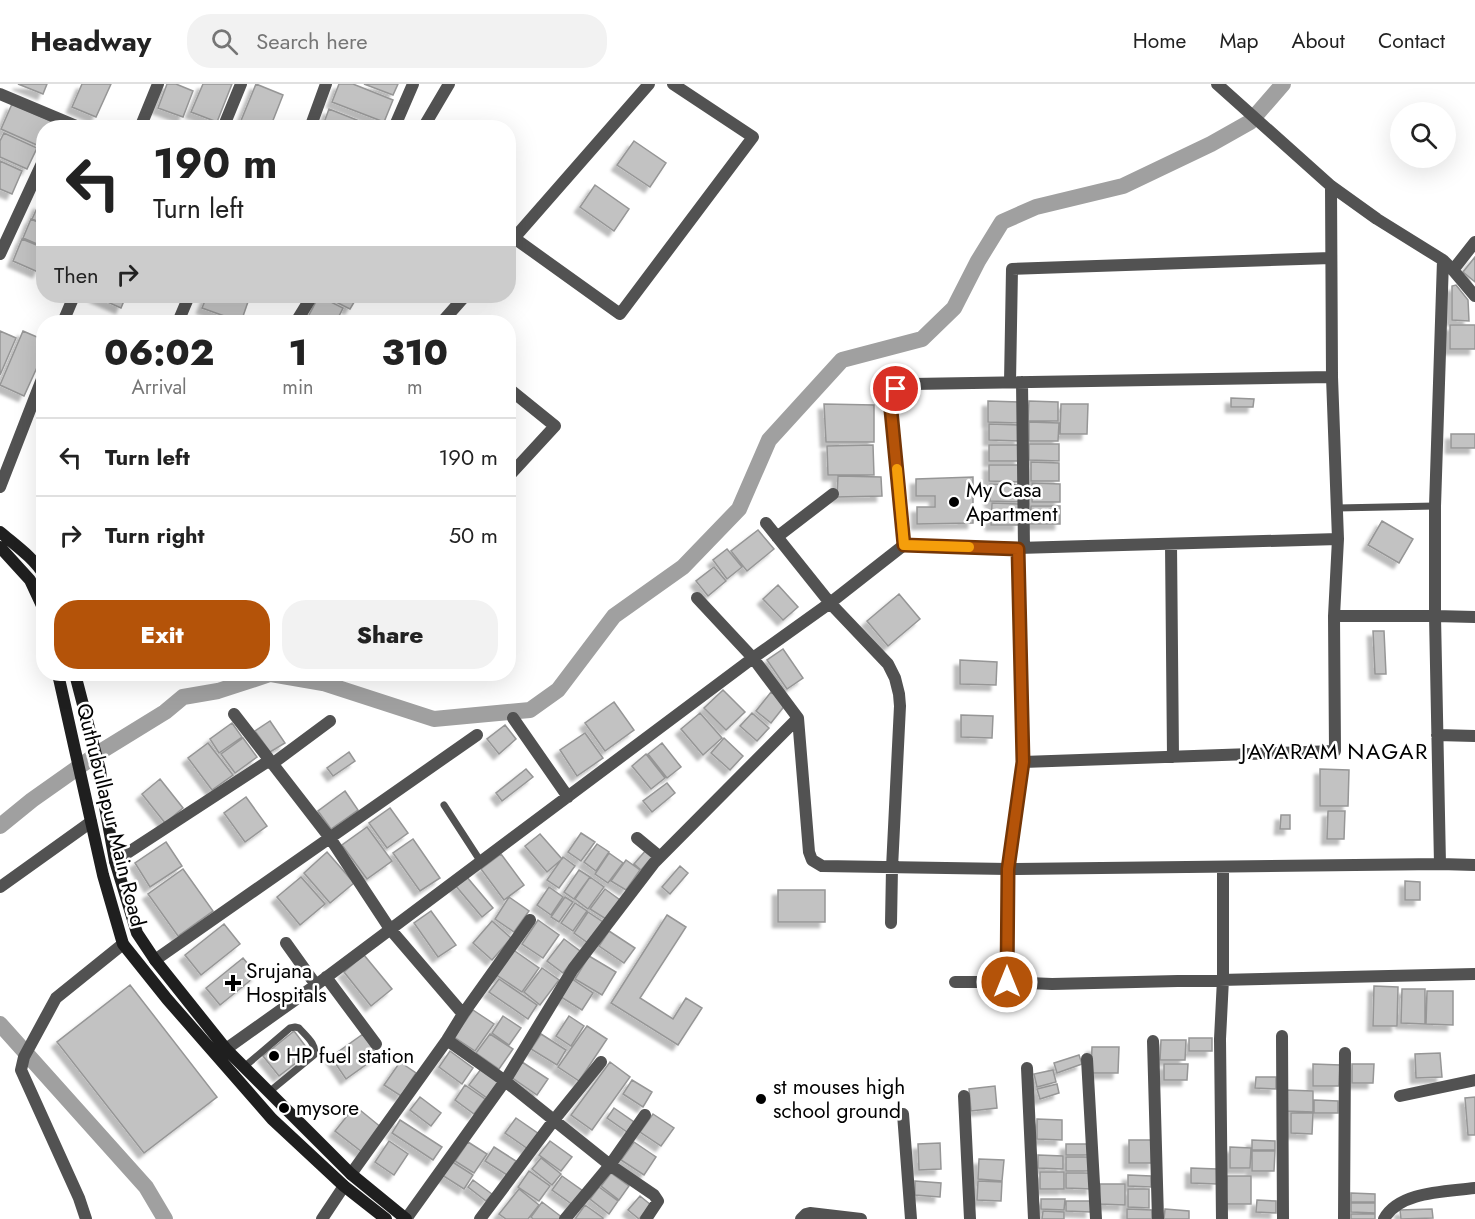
<!DOCTYPE html>
<style>
:root{--surface:#fff;--page:#f2f2f2;--text:#222;--muted:#767676;--line:#e0e0e0;--accent:#b45309}
body{margin:0;font-family:Jost,sans-serif;background:var(--page);color:var(--text);height:100vh;display:flex;flex-direction:column;font-size:22px;white-space:nowrap}
*{box-sizing:border-box;margin:0}
p{font-size:20px;color:var(--muted)}
.icon{flex:none;width:33px;height:33px;fill:none;stroke:currentColor;stroke-width:2;stroke-linecap:round;stroke-linejoin:round}
.map{position:relative;flex:1;overflow:hidden}
.panel{position:absolute;left:36px;top:231px;width:480px;height:366px;display:flex;flex-direction:column;background:var(--surface);border-radius:24px;box-shadow:0 6px 24px #0002}
.panel>*{flex:none}
.top-card{position:absolute;left:36px;top:36px;width:480px;height:183px;border-radius:24px;box-shadow:0 6px 24px #0002;background:#fff;color:var(--text);overflow:hidden}
.tools{position:absolute;left:1390px;top:18px;display:grid;gap:12px}
.tools a{display:grid;place-items:center;width:66px;height:66px;border-radius:50%;background:var(--surface);box-shadow:0 6px 24px #0002;font-size:30px}
.pin{position:absolute;display:grid;place-items:center;width:51px;height:51px;color:#fff;margin:-26px;border:3px solid #fff;border-radius:50%;box-shadow:0 2px 6px #0007}
.me{position:absolute;width:66px;margin:-33px;rotate:0deg;stroke-linejoin:round;filter:drop-shadow(0 0 4px #0008)}
.turn{display:flex;align-items:center;gap:21px;height:126px;padding:0 18px;font-size:27px}
.turn .icon{width:78px;height:78px;stroke-width:2.5}
.turn b{display:block;font-size:42px;line-height:51px}
.then{display:flex;align-items:center;height:57px;padding:0 18px;background:#0003;gap:12px;font-size:22px}
.eta{display:flex;justify-content:space-evenly;align-items:center;height:102px;text-align:center}
.eta b{font-size:36px;font-weight:800;line-height:42px}
.cta{display:flex;gap:12px;margin-top:auto;padding:12px 18px}
.cta a{flex:1;height:69px;border-radius:24px;background:var(--accent);color:#fff;font-size:24px;font-weight:800;line-height:69px;text-align:center}
.cta a+a{background:var(--page);color:var(--text)}
ul{padding:0;list-style:none}
li{display:flex;align-items:center;gap:18px;height:78px;padding:0 18px;border-top:2px solid var(--line)}
li div{flex:1}
li b{display:block;font-size:22px}
li em{font-style:normal}
header{display:flex;align-items:center;gap:36px;box-sizing:border-box;height:84px;padding:0 30px;background:var(--surface);border-bottom:2px solid var(--line)}
header strong{font-size:28px}
nav{display:flex;gap:33px;margin-inline-start:auto;font-size:21px}
.search{width:420px;height:54px;background:var(--page);display:flex;align-items:center;gap:15px;box-sizing:border-box;padding:0 21px;border-radius:24px;color:var(--muted);font-size:22px}
.map>svg:first-child{display:block}
</style>
<header>
<strong>Headway</strong>
<div class="search"><svg class="icon" aria-label="search" viewBox="0 0 24 24"><circle cx="10" cy="10" r="6"/><path d="M15 15l6 6"/></svg>Search here</div>
<nav><a>Home</a><a>Map</a><a>About</a><a>Contact</a></nav>
</header>
<div class="map">
<svg width="1475" height="1135" viewBox="0 0 1475 1135">
<defs>
<filter id="shadow"><feDropShadow dx="-5.5" dy="5.5" stdDeviation="1.5" flood-color="#0004"/></filter>
</defs>
<rect width="100%" height="100%" fill="#fff"/>
<g fill="none" stroke-linecap="round" stroke-linejoin="round">
<path stroke="#a0a0a0" stroke-width="16" d="M271 590 323 599 434 635 530 626 558 606 614 532 683 483 739 425 769 356 842 276 922 255 954 224 978 177 1002 138 1036 123 1123 102 1211 60 1250 38 1283 0
M0 742 32 716 100 668 165 628 183 613 218 607 270 590
M0 940 146 1103 165 1135"/>
</g>
<path fill="#c2c2c2" stroke="#969696" stroke-width="1.5" filter="url(#shadow)" d="M18 0H47L43 10Z
M82 0H111L96 33 72 23Z
M167 0H176L193 7 183 33 158 24Z
M203 0H232L217 38 191 28Z
M256 0 283 11 270 44H238Z
M339 0H353L393 16 384 38 332 18Z
M364 0H398L393 11Z
M12 20 51 37 48 44H44V53L39 62 1 45Z
M329 25 377 44H322Z
M4 49 37 64 27 85 0 73V57Z
M634 57 666 79 650 103 617 81Z
M0 77 22 87 12 110 0 105Z
M595 101 629 125 614 147 580 123Z
M39 120 44 122V140L32 135Z
M31 135 44 141V163L23 154Z
M22 155 44 164V175L38 188 13 177Z
M1475 173V198L1463 188Z
M1456 201 1468 216 1469 237 1452 236V202Z
M94 212H126L121 224Z
M207 212H250L241 238 202 224Z
M319 212 343 224 336 238H319L308 233Z
M324 212H350L356 215 350 225Z
M1450 241H1475V265H1450Z
M0 247 16 254 0 291Z
M23 247 44 256V268L24 312 0 301Z
M1231 314 1254 315 1253 323H1231Z
M988 317 1019 318 1018 339 988 338Z
M1029 317 1058 318V337H1028Z
M824 320 874 321V358H826Z
M1061 320H1088L1087 350H1060Z
M1029 338 1059 339 1058 357H1029Z
M989 340 1020 341V357L989 356Z
M1451 350H1475V364H1451Z
M1029 360H1059V377L1029 376Z
M873 361 874 391H828L827 362Z
M989 361H1020V377H989Z
M1031 378 1059 379V397H1031Z
M989 381H1020V398L989 397Z
M838 392 881 393 882 412 837 413Z
M973 393V439L917 440V423H935V412H916V395Z
M1032 399 1060 400V418H1032Z
M990 400 1021 401V418L990 417Z
M992 419 1019 420V441H991Z
M1031 422H1060V440H1030Z
M1382 437 1413 455 1399 479 1368 461Z
M758 446 774 465 747 487 731 467Z
M727 465 742 483 727 495 713 476Z
M714 483 726 497 708 512 696 497Z
M778 501 798 523 783 536 763 515Z
M899 510 920 535 888 562 867 537Z
M1373 547H1384L1386 590H1375Z
M783 565 803 594 787 605 767 576Z
M960 576 997 578 996 601 960 600Z
M723 606 745 628 726 646 704 624Z
M771 608 786 620 771 639 756 627Z
M614 618 634 646 605 667 585 639Z
M700 629 722 654 703 671 681 645Z
M752 629 769 644 757 657 740 642Z
M961 631 993 632 992 654 961 653Z
M270 637 285 659 270 668 255 647Z
M232 639 242 653 219 669 210 655Z
M505 641 516 655 499 670 487 655Z
M585 649 603 674 577 692 560 666Z
M243 654 257 673 235 689 221 670Z
M724 654 743 672 730 686 711 669Z
M208 659 233 691 212 706 188 674Z
M662 659 681 683 667 694 648 670Z
M349 668 355 677 333 692 327 684Z
M646 670 665 694 651 705 632 682Z
M526 685 533 693 502 717 496 709Z
M1320 685 1349 686 1348 722H1320Z
M160 695 183 724 165 739 142 710Z
M667 699 675 709 652 728 643 717Z
M345 707 358 726 331 745 318 727Z
M246 713 267 742 245 758 224 729Z
M390 724 408 749 387 764 369 739Z
M1328 727H1345L1344 755H1327Z
M1281 731H1290V745H1280Z
M367 743 392 777 367 795 342 761Z
M581 749 595 758 581 777 568 768Z
M540 750 562 775 547 788 525 762Z
M413 755 440 794 420 807 393 769Z
M166 758 182 782 150 803 135 779Z
M597 760 609 768 596 787 584 778Z
M646 766 653 772 641 786 634 780Z
M327 768 354 799 330 819 304 789Z
M609 769 623 779 608 799 595 790Z
M501 770 524 801 504 816 481 785Z
M563 773 575 782 559 804 547 796Z
M626 776 640 786 626 806 611 797Z
M680 782 688 789 670 810 662 803Z
M183 785 213 827 178 852 148 810Z
M579 786 590 793 574 815 564 808Z
M466 792 493 824 482 833 455 801Z
M301 793 325 820 300 841 277 813Z
M590 793 604 803 588 825 575 815Z
M1405 797 1420 798V816H1405Z
M549 803 563 813 551 831 537 821Z
M605 805 620 816 606 835 590 825Z
M778 806H825V838H778Z
M509 813 529 827 514 848 495 835Z
M565 813 573 818 559 838 551 833Z
M575 819 587 827 573 847 561 839Z
M431 827 456 861 438 873 414 839Z
M588 828 603 838 588 859 574 849Z
M667 831 686 843 640 914 673 935 686 914 702 924 678 961 611 919Z
M538 836 559 851 543 874 522 860Z
M492 837 511 854 492 876 473 859Z
M224 840 240 860 201 891 185 871Z
M609 847 635 864 624 879 599 862Z
M564 855 580 867 563 889 547 877Z
M512 865 539 884 522 908 495 890Z
M364 871 392 905 371 922 344 888Z
M589 872 616 888 602 911 575 895Z
M243 874 257 891 220 921 206 904Z
M542 884 559 896 540 921 524 908Z
M499 895 537 921 528 935 489 908Z
M572 895 593 909 582 926 561 913Z
M130 901 217 1013 144 1069 57 958Z
M1374 902 1398 903 1397 942H1373Z
M1402 905H1425V940L1401 939Z
M1427 907H1453V941L1426 940Z
M473 926 494 940 475 967 454 953Z
M503 932 521 944 509 961 492 949Z
M569 932 584 942 571 962 556 952Z
M587 942 607 955 579 997 558 983Z
M294 947 310 968 279 992 263 972Z
M363 950 378 972 346 995 331 973Z
M490 950 513 965 499 985 476 969Z
M541 950 566 966 557 981 531 965Z
M1189 954H1212V967H1189Z
M1161 956H1186L1185 976H1160Z
M1092 963H1119L1118 989H1091Z
M450 967 473 984 462 1000 439 983Z
M1440 969 1442 993 1416 994 1415 970Z
M1079 971 1082 980 1057 989 1054 979Z
M400 978 416 989 401 1012 384 1001Z
M522 978 548 995 537 1011 511 993Z
M610 978 630 993 592 1046 571 1031Z
M1164 980H1188L1187 996H1164Z
M1313 980 1340 981 1339 1002H1313Z
M1352 980H1374L1373 999H1352Z
M481 985 499 998 487 1014 469 1001Z
M1053 986 1056 998 1037 1003 1034 990Z
M1256 993H1276V1005L1255 1004Z
M632 996 652 1008 643 1023 623 1010Z
M1057 1000 1059 1009 1040 1015 1037 1005Z
M465 1001 485 1015 474 1030 455 1016Z
M995 1002 997 1024 971 1027 969 1005Z
M1285 1006 1313 1007V1028L1285 1027Z
M420 1013 441 1029 431 1042 410 1026Z
M1475 1013V1051H1468L1465 1014Z
M1314 1016 1338 1017V1029H1314Z
M355 1022 382 1044 362 1068 335 1047Z
M614 1024 634 1038 627 1048 607 1034Z
M1291 1029H1313L1312 1050 1291 1049Z
M653 1030 674 1044 661 1062 640 1048Z
M516 1034 539 1050 528 1065 505 1049Z
M1037 1035 1062 1036V1056L1037 1055Z
M400 1036 442 1063 433 1076 392 1049Z
M1129 1056H1154V1079H1129Z
M1252 1056 1275 1057V1066H1252Z
M389 1057 408 1070 394 1091 375 1078Z
M550 1057 572 1073 561 1087 539 1071Z
M468 1058 487 1070 474 1089 455 1077Z
M634 1058 656 1073 644 1091 621 1076Z
M940 1059 941 1085 919 1086 918 1060Z
M1066 1060H1090V1071H1066Z
M494 1063 516 1077 507 1091 485 1077Z
M1230 1063 1251 1064 1250 1084H1230Z
M1252 1067H1275L1274 1087H1252Z
M1038 1071 1063 1072V1085L1038 1084Z
M1066 1073H1090V1087H1066Z
M541 1074 561 1090 552 1101 532 1085Z
M979 1075 1004 1076 1002 1097 978 1095Z
M451 1077 473 1091 464 1105 442 1091Z
M1191 1084 1217 1085V1100L1191 1099Z
M529 1087 550 1102 539 1117 518 1103Z
M1040 1088H1064V1105H1040Z
M611 1089 629 1102 619 1116 601 1102Z
M1066 1089H1092V1105L1066 1104Z
M1128 1091 1151 1092V1103L1128 1102Z
M562 1092 583 1107 573 1121 552 1106Z
M1227 1092H1251V1120H1226Z
M473 1096 492 1110 486 1117 468 1103Z
M915 1097 941 1099 940 1113 915 1111Z
M978 1097 1002 1098 1001 1117 977 1116Z
M1100 1100H1125V1121L1099 1120Z
M599 1103 618 1117 609 1130 590 1115Z
M519 1105 539 1121 528 1135H506L499 1130Z
M1128 1105H1149V1124L1128 1123Z
M1351 1109 1375 1110V1118H1351Z
M640 1112 651 1121 639 1135 628 1126Z
M1041 1115H1065L1064 1126 1041 1125Z
M1257 1116 1276 1117V1129L1256 1128Z
M1066 1117H1091V1128L1066 1127Z
M542 1118 563 1134 561 1135H533L531 1133Z
M1351 1119H1375V1129L1351 1128Z
M585 1121 603 1134V1135H575Z
M1127 1125 1152 1126V1135H1127Z
M1165 1125 1189 1127V1135H1164Z
M1432 1125 1433 1134 1401 1135 1400 1126Z
M1043 1127 1064 1128V1135H1042Z
M1351 1130H1375V1135H1351Z"/>
<g fill="none" stroke-linecap="round" stroke-linejoin="round">
<path stroke="#525252" stroke-width="7" d="M1337 424 1435 422
M444 721 481 778
M244 983 290 944 295 943 299 944C305 951 318 961 314 971L269 1008"/>
<path stroke="#525252" stroke-width="12" d="M1217 0 1331 102 1377 135 1443 176 1453 186 1475 212
M0 10 81 44
M140 44 158 0
M223 44 241 0
M310 44 326 0
M394 44 413 0
M423 44 449 0
M514 154 620 230 753 53 673 0
M508 161 649 0
M0 170 44 75
M1453 186 1475 158
M63 238 74 212
M178 238 189 212
M296 238 312 212
M442 238 465 212
M1010 298 1012 185 1331 174
M1022 298 1024 464
M508 304 555 342 508 393
M0 403 44 290
M766 439 830 519 888 580 895 594 899 610 900 622 892 784 891 839
M777 453 833 410
M1338 455 1018 464 1023 678 1008 785 1007 898 1052 900 1475 890
M1171 460 1173 673
M904 461 890 316 896 305 912 300 1332 293
M697 514 753 574 798 634 809 768 812 776 822 782 1008 785 1440 780 1475 781
M1334 532H1435L1475 533
M234 630 330 754 390 845 463 930
M513 634 568 713
M1437 651 1475 652
M1023 678 1335 667 1334 532 1338 455 1332 293 1331 102
M272 680 330 637
M637 754 660 773
M115 777 270 676
M1440 780 1435 532V422L1443 176
M0 803 91 738
M286 859 316 901
M155 876 477 651
M326 893 376 960
M955 898H1007
M1282 952 1283 1135
M447 956 505 997 573 885 654 779 798 634
M1153 957 1158 1135
M226 965 316 901 753 574 830 519 904 461 1018 464
M1087 975 1096 1135
M1027 984 1034 1135
M964 1012 970 1135
M1400 1012 1475 996
M903 1030 911 1135
M645 1031 610 1081 654 1111 658 1117 646 1135
M351 1090 447 956 463 930 530 836
M86 1135 79 1114 21 986 24 973 56 914 123 860
M322 1135 344 1102
M406 1135 505 997 610 1081 565 1135
M480 1135 554 1036 601 978
M801 1135 806 1130 810 1129 861 1135
M1222 1135 1220 955 1223 895V784
M1344 1135 1345 969
M1384 1135C1399 1107 1446 1108 1475 1104"/>
<path stroke="#1f1f1f" stroke-width="12" d="M0 448C15 461 34 474 44 491
M0 463 30 496 44 526
M58 590 103 791 123 860 167 915 272 1035 344 1102 386 1135
M75 590 100 686 105 723 115 777 137 849 155 876 226 965 351 1090 406 1135"/>
</g>
<g fill="none" stroke-linecap="round" stroke-linejoin="round">
<defs>
<path id="route" d="M896 305 890 316 904 461 1018 465 1023 678 1008 785 1007 898"/>
</defs>
<use href="#route" stroke="#753606" stroke-width="15"/>
<use href="#route" stroke="#b45309" stroke-width="10"/>
<path stroke="#f59e0b" stroke-width="10" d="M897 385 904 461 969 463"/>
</g>
<g fill="#000" stroke="#fff" stroke-width="2">
<circle cx="954" cy="418" r="6"/>
<path d="M230 890h6v6h6v6h-6v6h-6v-6h-6v-6h6z"/>
<circle cx="274" cy="972" r="6"/>
<circle cx="761" cy="1015" r="6"/>
<circle cx="284" cy="1024" r="6"/>
</g>
<g text-anchor="middle" dominant-baseline="central" stroke-width="5" stroke-linejoin="round" paint-order="stroke">
<g font-size="21" fill="#000" stroke="#fff" text-anchor="start">
<text x="966" y="406">My Casa<tspan x="966" dy="24">Apartment</tspan></text>
<text x="246" y="887">Srujana<tspan x="246" dy="24">Hospitals</tspan></text>
<text x="286" y="972">HP fuel station</text>
<text x="773" y="1003">st mouses high<tspan x="773" dy="24">school ground</tspan></text>
<text x="296" y="1024">mysore</text>
</g>
<g font-size="21" fill="#000" stroke="#fff">
<text transform="translate(111 731) rotate(76)">Quthubullapur Main Road</text>
</g>
<g font-size="22" letter-spacing="1.5" fill="#000" stroke="#fff">
<text x="1335" y="667">JAYARAM NAGAR</text>
</g>
</g>
</svg>
<div class="tools">
<a><svg class="icon" aria-label="search" viewBox="0 0 24 24"><circle cx="10" cy="10" r="6"/><path d="M15 15l6 6"/></svg></a>
</div>
<div class="pin" style="left:896px;top:305px;background:#d93025"><svg class="icon" aria-label="arrive" viewBox="0 0 24 24"><path d="M6 21V4h12l-3 4 3 4H6"/></svg></div>
<svg class="me" style="left:1007px;top:898px" viewBox="-20 -20 40 40"><circle r="17" fill="#b45309" stroke="#fff" stroke-width="3"/><path d="M0-11L8 9 0 5-8 9z" fill="#fff"/></svg>
<div class="top-card">
<div class="turn"><svg class="icon" aria-label="left" viewBox="0 0 24 24"><path d="M17 20v-9H6M10 6l-5 5 5 5"/></svg><div><b>190 m</b>Turn left</div></div>
<div class="then">Then<svg class="icon" aria-label="right" viewBox="0 0 24 24"><path d="M7 20v-9h11M14 6l5 5-5 5"/></svg></div>
</div>
<section class="panel">
<div class="eta">
<div><b>06:02</b><p>Arrival</p></div>
<div><b>1</b><p>min</p></div>
<div><b>310</b><p>m</p></div>
</div>
<ul>
<li><svg class="icon" aria-label="left" viewBox="0 0 24 24"><path d="M17 20v-9H6M10 6l-5 5 5 5"/></svg><div><b>Turn left</b></div><em>190 m</em></li>
<li><svg class="icon" aria-label="right" viewBox="0 0 24 24"><path d="M7 20v-9h11M14 6l5 5-5 5"/></svg><div><b>Turn right</b></div><em>50 m</em></li>
</ul>
<div class="cta"><a>Exit</a><a>Share</a></div>
</section>
</div>
